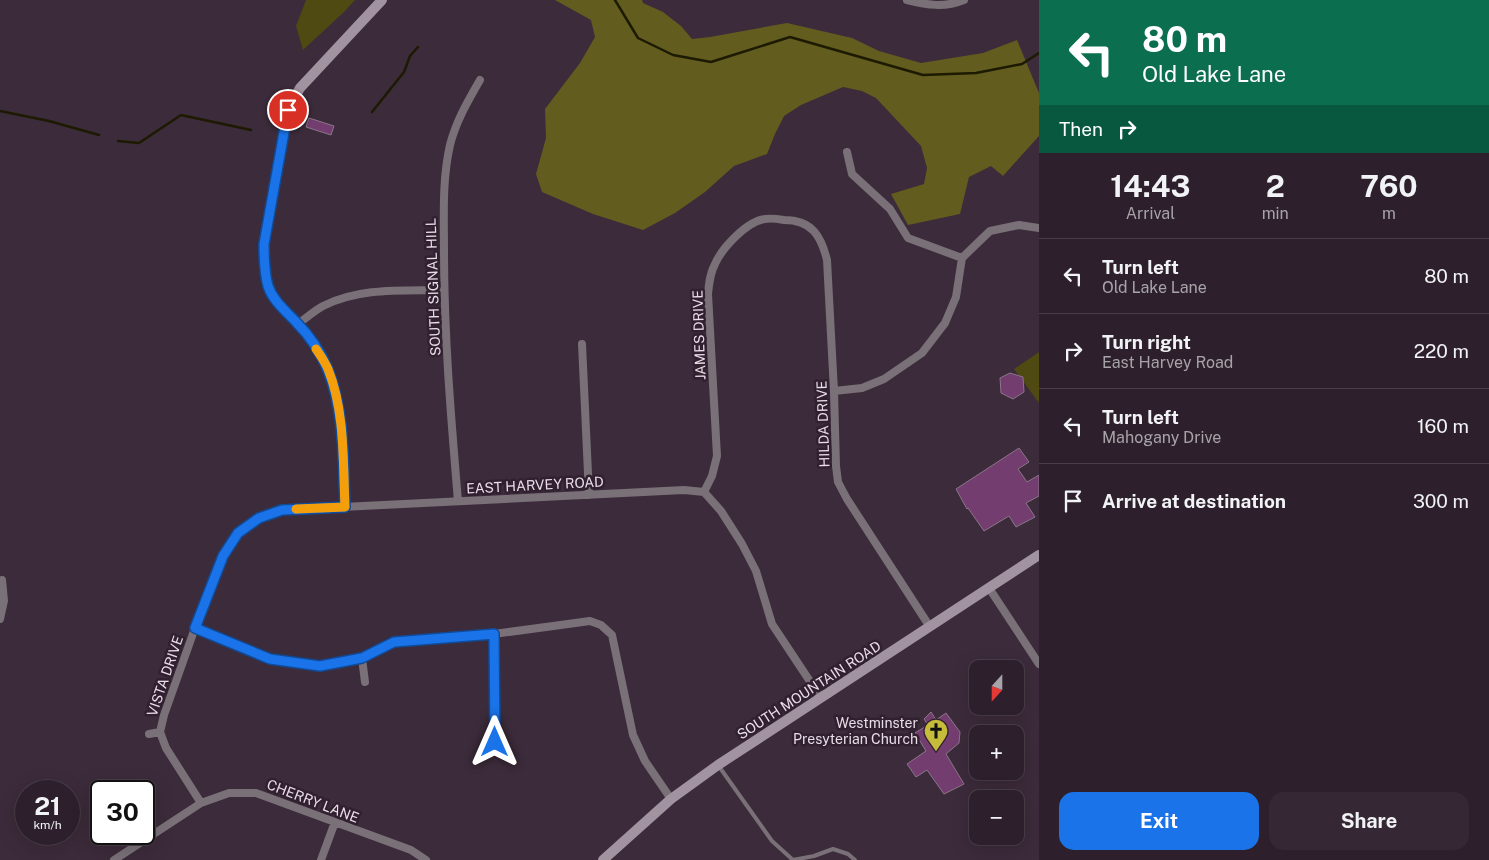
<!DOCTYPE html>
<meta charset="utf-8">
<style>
:root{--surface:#2d202c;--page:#352834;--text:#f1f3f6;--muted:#a7a3a9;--line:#483e48;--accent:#1a73e8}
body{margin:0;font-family:"Public Sans",sans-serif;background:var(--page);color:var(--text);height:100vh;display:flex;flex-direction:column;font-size:19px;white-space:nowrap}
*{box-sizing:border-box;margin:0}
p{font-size:16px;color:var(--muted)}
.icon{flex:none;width:28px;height:28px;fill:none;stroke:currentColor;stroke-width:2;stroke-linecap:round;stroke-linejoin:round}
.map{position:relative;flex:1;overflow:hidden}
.panel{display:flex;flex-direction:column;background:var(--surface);width:450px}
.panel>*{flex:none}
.top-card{background:#0b6e4f;color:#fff;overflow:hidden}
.needle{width:32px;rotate:201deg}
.fabs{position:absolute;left:969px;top:660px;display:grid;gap:10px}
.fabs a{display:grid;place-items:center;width:55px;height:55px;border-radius:10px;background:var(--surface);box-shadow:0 5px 20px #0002,0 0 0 1px var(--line);font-size:25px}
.speed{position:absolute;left:15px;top:780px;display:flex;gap:10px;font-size:25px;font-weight:700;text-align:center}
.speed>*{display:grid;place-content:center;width:65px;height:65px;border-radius:50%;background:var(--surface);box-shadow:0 5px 20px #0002,0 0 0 1px var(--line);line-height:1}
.speed small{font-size:12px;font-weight:400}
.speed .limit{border:2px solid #111;border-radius:8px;background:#fff;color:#111}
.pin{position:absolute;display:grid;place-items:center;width:42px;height:42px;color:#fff;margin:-21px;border:2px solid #fff;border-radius:50%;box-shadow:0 1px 5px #0007}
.me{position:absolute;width:55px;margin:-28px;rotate:0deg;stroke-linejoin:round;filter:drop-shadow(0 0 4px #0008)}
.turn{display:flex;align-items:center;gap:18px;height:105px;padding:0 20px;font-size:22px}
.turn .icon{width:65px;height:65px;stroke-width:2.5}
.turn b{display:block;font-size:35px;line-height:42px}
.then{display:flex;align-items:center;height:48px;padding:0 20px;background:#0003;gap:10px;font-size:19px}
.eta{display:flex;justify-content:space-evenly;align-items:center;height:85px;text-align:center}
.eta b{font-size:30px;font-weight:700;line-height:35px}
.button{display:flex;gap:10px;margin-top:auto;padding:10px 20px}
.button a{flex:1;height:58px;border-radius:15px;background:var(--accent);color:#fff;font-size:20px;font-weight:700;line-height:58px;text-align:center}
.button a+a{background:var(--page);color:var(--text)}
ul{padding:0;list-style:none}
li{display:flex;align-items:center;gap:15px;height:75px;padding:0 20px;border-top:1px solid var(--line)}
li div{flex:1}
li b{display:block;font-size:19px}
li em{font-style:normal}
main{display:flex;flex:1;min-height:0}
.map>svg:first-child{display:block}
</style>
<main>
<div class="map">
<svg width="1039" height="860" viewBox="0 0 1039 860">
<rect width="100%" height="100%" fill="#3c2b3a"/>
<path fill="#4f4912" d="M306 0H355L344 12 303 50 296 26Z
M1039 352V403L1014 369Z"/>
<path fill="#625c1f" d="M555 0H642L643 3 663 12 681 26 692 39 710 37 787 23 852 38 879 51 921 63 983 53 1017 40 1039 93V136L1003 176 991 166 969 177 960 214 908 225 891 194 924 184 927 168 921 146 876 98 862 91 843 87 801 105 784 116 775 134 767 154 734 166 705 192 675 213 643 230 593 214 542 192 536 174 546 138 545 109 580 63 595 37 591 20Z"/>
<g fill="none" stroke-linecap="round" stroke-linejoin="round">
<path stroke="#1d1a02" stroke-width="2.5" d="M615 0 638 38 673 55 711 62 790 37 923 75 976 73 1022 64 1039 53
M0 111 49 121 99 135
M372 112 404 72 410 56 418 47
M118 141 139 143 181 115 251 130"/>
</g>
<path fill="#733d6f" stroke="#8a7688" d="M309 118 334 126 331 135 306 127Z
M1010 373 1023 377 1024 392 1013 399 1001 393 1000 378Z
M1019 448 1029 462 1018 469 1027 482 1039 475V496L1026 503 1035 517 1016 527 1009 516 984 531 968 508 967 509 956 489Z
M931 712 936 720 946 713 960 732 959 743 946 754 964 784 944 794 927 770 916 777 907 764 926 751 915 733 928 725 924 719Z"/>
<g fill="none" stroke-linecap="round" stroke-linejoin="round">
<path stroke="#797078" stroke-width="4" d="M718 765 772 841 793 860 814 856 833 849 848 854 855 860"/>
<path stroke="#797078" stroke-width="8" d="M907 0C927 5 944 8 964 0
M847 152 852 174 890 209 908 238 962 258
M264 266C266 273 266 281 269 288 275 303 288 312 298 323 309 337 319 352 327 368 346 407 343 464 345 507
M298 324C306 318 314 311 323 306 360 287 404 291 444 290
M582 344 589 495
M834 391 862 388 884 379 922 353 945 323 956 297 962 258 990 231 1019 225 1039 228
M704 492 712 476 717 456 708 294C709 283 710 273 715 264 722 248 747 221 765 219 771 218 778 219 784 220 812 220 821 236 827 260L834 391 836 466 838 482 847 499 930 627
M458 501C451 418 444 335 444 251 444 216 442 180 450 145 456 121 468 101 480 80
M989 588 1039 664
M0 619 4 601 2 580
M195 628 270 659 320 666 362 658 394 642 494 634 590 621 601 625 612 635 633 735 645 761 671 799
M494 634 495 742
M362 658 365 682
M149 734 160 732
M201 803 166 748 160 732 164 715 195 628 223 556 238 533 259 518 282 510 684 490 704 492 721 511 742 544 756 571 772 624 821 698
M114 860 201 803 229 793H256L411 850 426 860
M321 860 335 822"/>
<path stroke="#a293a0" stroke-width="10" d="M264 266V244L288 109 300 88 382 0
M603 860 671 799 718 765 1039 555"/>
</g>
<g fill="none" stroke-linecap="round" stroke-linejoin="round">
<defs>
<path id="route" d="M288 110 264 244C264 258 264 272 268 286 273 301 286 311 296 322 309 335 321 353 328 370 345 413 343 462 345 507L282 510 259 518 238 533 223 556 195 628 270 659 320 666 362 658 394 642 494 634 495 742"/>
</defs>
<use href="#route" stroke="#114b97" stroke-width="12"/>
<use href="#route" stroke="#1a73e8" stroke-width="9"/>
<path stroke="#f59e0b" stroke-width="9" d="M296 509 345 507C343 463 345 410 328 369 325 362 320 355 316 349"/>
</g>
<defs>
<symbol id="church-pin" viewBox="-11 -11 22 30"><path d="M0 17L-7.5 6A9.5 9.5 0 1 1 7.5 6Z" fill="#c7bb3b" stroke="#312130"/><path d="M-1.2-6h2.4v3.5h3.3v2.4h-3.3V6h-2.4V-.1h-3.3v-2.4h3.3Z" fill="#111"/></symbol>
</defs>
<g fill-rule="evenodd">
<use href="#church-pin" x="922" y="717" width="28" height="38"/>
</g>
<g text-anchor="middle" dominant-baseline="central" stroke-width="5" stroke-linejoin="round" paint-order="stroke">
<g font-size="14" fill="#e9dde7" stroke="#312130">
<text transform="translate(433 287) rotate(-92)">SOUTH SIGNAL HILL</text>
<text transform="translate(699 335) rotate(-92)">JAMES DRIVE</text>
<text transform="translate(823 424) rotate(-92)">HILDA DRIVE</text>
<text transform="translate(535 485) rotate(-3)">EAST HARVEY ROAD</text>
<text transform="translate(165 676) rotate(-71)">VISTA DRIVE</text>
<text transform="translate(809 690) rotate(-33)">SOUTH MOUNTAIN ROAD</text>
<text transform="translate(313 801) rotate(21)">CHERRY LANE</text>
</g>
<g font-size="14" fill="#e9dde7" stroke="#312130" text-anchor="end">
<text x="918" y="723">Westminster<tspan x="918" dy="16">Presyterian Church</tspan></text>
</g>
</g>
</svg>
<div class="fabs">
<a><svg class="needle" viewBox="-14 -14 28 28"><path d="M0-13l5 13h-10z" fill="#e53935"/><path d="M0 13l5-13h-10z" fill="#a7a3a9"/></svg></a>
<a>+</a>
<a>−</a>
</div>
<div class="speed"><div>21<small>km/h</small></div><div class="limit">30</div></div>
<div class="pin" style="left:288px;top:110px;background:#d93025"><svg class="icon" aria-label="arrive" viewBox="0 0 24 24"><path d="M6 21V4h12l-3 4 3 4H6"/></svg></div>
<svg class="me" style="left:495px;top:742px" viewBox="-20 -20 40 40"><path d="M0-17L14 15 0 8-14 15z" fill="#1a73e8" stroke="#fff" stroke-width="4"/></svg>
</div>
<section class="panel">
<div class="top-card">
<div class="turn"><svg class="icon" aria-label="left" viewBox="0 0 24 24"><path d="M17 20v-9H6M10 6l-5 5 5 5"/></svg><div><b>80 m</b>Old Lake Lane</div></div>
<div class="then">Then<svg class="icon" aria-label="right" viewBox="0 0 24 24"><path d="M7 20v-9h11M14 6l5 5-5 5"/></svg></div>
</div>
<div class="eta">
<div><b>14:43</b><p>Arrival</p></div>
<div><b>2</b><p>min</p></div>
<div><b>760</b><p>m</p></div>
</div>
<ul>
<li><svg class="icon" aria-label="left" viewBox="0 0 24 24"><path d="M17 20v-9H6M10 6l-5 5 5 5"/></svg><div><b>Turn left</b><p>Old Lake Lane</p></div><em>80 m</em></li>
<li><svg class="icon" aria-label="right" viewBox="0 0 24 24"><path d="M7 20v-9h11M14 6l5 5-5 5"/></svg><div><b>Turn right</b><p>East Harvey Road</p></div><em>220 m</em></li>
<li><svg class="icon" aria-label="left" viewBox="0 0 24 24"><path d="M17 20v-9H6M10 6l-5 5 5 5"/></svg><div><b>Turn left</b><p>Mahogany Drive</p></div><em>160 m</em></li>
<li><svg class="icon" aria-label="arrive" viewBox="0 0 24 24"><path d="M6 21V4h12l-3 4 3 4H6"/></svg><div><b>Arrive at destination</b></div><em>300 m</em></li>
</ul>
<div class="button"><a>Exit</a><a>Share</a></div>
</section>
</main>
